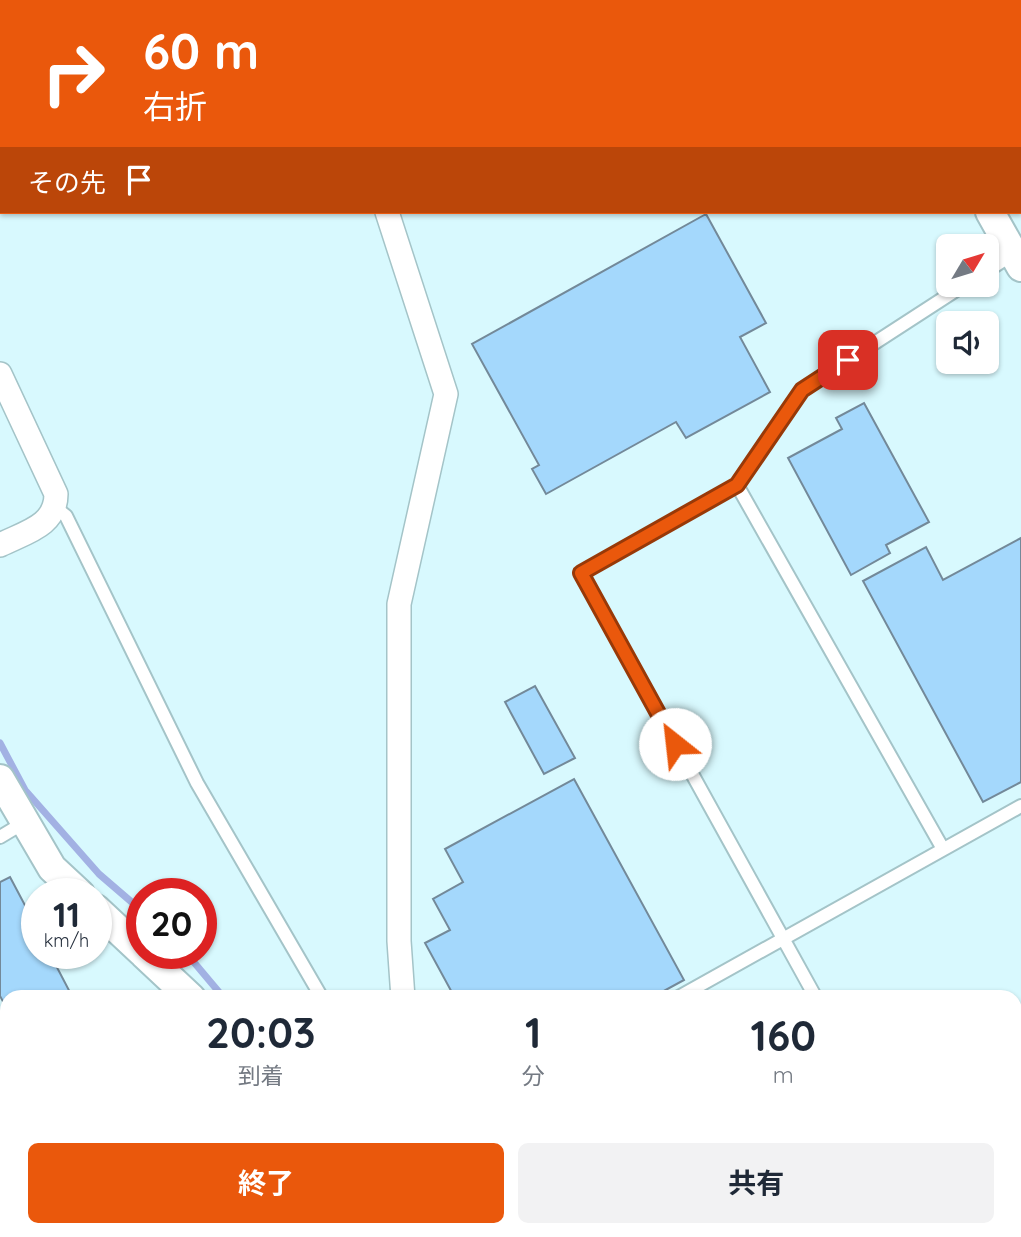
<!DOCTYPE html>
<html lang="ja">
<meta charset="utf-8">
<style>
:root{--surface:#fff;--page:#f2f2f3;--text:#1f2937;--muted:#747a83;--accent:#ea580c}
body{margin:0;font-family:Quicksand,"Noto Sans JP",sans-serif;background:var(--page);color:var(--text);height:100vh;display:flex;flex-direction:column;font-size:26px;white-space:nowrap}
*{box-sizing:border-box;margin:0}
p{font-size:23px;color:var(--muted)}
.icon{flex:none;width:38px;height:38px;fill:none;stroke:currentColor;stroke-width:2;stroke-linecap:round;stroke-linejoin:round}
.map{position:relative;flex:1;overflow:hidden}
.sheet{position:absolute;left:0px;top:990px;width:1022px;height:247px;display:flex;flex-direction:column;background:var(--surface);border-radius:21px 21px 0 0;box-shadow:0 2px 5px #0004}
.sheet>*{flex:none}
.banner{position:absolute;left:0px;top:0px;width:1022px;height:214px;box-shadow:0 2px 5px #0004;background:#ea580c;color:#fff;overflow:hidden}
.needle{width:46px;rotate:52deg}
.controls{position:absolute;left:936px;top:234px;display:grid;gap:14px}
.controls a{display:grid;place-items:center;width:63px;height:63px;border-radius:10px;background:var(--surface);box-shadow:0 2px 5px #0004;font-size:35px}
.speed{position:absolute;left:21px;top:878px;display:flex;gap:14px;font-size:35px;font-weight:700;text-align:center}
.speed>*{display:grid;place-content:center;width:91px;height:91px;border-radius:50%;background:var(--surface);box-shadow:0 2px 5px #0004;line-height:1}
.speed small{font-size:18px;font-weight:400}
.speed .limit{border:10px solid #d22;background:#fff;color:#111}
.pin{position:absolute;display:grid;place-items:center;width:60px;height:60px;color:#fff;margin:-30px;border-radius:14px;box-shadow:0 4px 10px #0006}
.me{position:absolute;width:77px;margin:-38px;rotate:331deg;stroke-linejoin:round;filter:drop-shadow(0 0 5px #0008)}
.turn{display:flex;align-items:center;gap:24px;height:147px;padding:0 28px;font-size:32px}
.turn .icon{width:91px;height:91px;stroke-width:2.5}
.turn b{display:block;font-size:49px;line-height:60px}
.then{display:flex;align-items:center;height:66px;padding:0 28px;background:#0003;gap:14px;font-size:26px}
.eta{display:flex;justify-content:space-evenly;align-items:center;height:119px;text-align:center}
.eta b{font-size:42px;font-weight:700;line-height:49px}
.action{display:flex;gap:14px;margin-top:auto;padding:14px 28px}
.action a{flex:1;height:80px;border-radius:10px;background:var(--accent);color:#fff;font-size:28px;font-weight:700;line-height:80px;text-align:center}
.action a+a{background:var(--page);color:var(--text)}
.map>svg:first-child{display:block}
</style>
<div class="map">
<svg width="1021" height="1237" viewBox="0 0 1021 1237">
<rect width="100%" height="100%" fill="#d8f9fe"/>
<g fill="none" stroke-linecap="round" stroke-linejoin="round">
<path stroke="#a2b1e3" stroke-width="7" d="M1020 158 1021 159
M0 743 25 790 99 874 142 911
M187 954 224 998
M354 1230 357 1237"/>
</g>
<path fill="#a4d8fc" stroke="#738999" stroke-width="2" d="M706 214 766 323 740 337 770 392 686 438 676 422 546 494 532 469 539 465 472 344Z
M864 403 929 522 886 545 890 553 851 575 788 458 842 429 836 418Z
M1021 538V782L983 802 863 581 926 547 943 580Z
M535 686 575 758 544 774 505 702Z
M574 779 684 980 651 998H455L425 943 450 930 433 899 463 882 445 849Z
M10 877 37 928V954H50L73 998H7V1009L0 996V882Z
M122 1230H145L133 1237H126Z
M160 1230H240L244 1237H148Z"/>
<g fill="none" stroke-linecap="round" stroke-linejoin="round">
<defs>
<path id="service" d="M987 271 1013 254
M737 485 581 573 816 998
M56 508 66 516 197 783 322 998
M0 837 25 822
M943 849 737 485 802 390 964 285
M677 998 1021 806
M84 1230 88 1237
M944 1230 948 1237"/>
<path id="minor" d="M196 0 197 2
M387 212 446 394 399 604V941L403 998
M0 374 56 494C56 526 26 532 0 545
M0 1114 7 1110
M426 1230 428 1237"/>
<path id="tertiary" d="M873 0 874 2
M990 212 1021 267
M0 779 52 868 80 894
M96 909 142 952
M144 954 191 998
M330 1230 333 1237"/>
</defs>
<use href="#service" stroke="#a4c4c8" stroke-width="16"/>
<use href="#minor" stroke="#a4c4c8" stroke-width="26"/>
<use href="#tertiary" stroke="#a4c4c8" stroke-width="32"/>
<use href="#service" stroke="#fff" stroke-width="12"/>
<use href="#minor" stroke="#fff" stroke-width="23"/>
<use href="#tertiary" stroke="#fff" stroke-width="28"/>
</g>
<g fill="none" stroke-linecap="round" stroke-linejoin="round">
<defs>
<path id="route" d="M675 744 581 573 737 485 802 390 848 360"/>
</defs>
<use href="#route" stroke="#983908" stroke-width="18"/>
<use href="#route" stroke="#ea580c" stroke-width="12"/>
</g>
</svg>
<div class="controls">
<a><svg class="needle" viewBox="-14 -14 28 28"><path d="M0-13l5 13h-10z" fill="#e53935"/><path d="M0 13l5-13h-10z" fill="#747a83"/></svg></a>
<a><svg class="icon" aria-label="sound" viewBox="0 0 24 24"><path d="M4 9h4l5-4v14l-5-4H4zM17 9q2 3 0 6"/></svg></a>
</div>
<div class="speed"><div>11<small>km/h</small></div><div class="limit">20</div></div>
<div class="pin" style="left:848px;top:360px;background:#d93025"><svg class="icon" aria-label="arrive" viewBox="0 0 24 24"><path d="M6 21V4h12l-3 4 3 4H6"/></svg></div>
<svg class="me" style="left:675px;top:744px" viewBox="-20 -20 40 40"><circle r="19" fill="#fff"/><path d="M0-13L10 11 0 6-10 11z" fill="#ea580c"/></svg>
<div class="banner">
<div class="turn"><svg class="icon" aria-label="right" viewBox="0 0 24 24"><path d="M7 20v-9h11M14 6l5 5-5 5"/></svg><div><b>60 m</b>右折</div></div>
<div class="then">その先<svg class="icon" aria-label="arrive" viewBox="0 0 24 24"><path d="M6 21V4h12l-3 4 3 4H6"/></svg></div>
</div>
<section class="sheet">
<div class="eta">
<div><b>20:03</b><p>到着</p></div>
<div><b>1</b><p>分</p></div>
<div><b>160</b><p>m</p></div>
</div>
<div class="action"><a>終了</a><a>共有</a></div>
</section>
</div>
